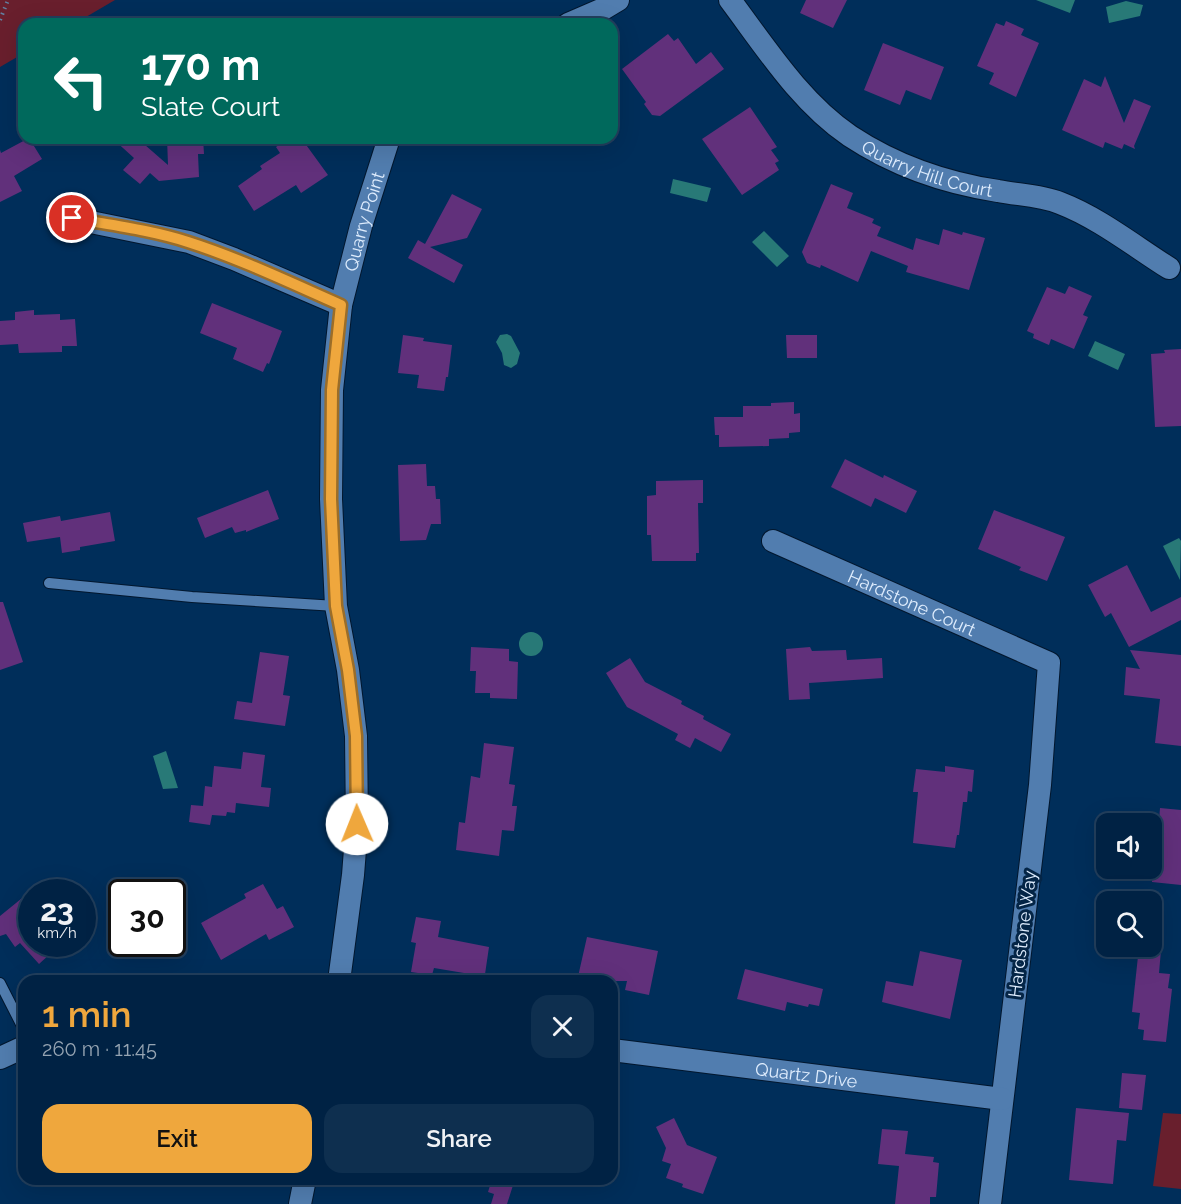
<!DOCTYPE html>
<meta charset="utf-8">
<style>
:root{--surface:#024;--page:#0e2f4f;--text:#f1f3f6;--muted:#95a4b2;--line:#223f5d;--accent:#efa73d}
body{margin:0;font-family:Raleway,sans-serif;background:var(--page);color:var(--text);height:100vh;display:flex;flex-direction:column;font-size:22px;white-space:nowrap}
*{box-sizing:border-box;margin:0}
p{font-size:20px;color:var(--muted)}
.icon{flex:none;width:33px;height:33px;fill:none;stroke:currentColor;stroke-width:2;stroke-linecap:round;stroke-linejoin:round}
.map{position:relative;flex:1;overflow:hidden}
.drawer{position:absolute;left:18px;top:975px;width:600px;height:210px;display:flex;flex-direction:column;background:var(--surface);border-radius:18px;box-shadow:0 6px 24px #0002,0 0 0 2px var(--line)}
.drawer>*{flex:none}
.top-card{position:absolute;left:18px;top:18px;width:600px;height:126px;border-radius:18px;box-shadow:0 6px 24px #0002,0 0 0 2px var(--line);background:#00695c;color:#fff;overflow:hidden}
.tools{position:absolute;left:1096px;top:813px;display:grid;gap:12px}
.tools a{display:grid;place-items:center;width:66px;height:66px;border-radius:12px;background:var(--surface);box-shadow:0 6px 24px #0002,0 0 0 2px var(--line);font-size:30px}
.speed{position:absolute;left:18px;top:879px;display:flex;gap:12px;font-size:30px;font-weight:700;text-align:center}
.speed>*{display:grid;place-content:center;width:78px;height:78px;border-radius:50%;background:var(--surface);box-shadow:0 6px 24px #0002,0 0 0 2px var(--line);line-height:1}
.speed small{font-size:15px;font-weight:400}
.speed .limit{border:3px solid #111;border-radius:9px;background:#fff;color:#111}
.pin{position:absolute;display:grid;place-items:center;width:51px;height:51px;color:#fff;margin:-26px;border:3px solid #fff;border-radius:50%;box-shadow:0 2px 6px #0007}
.me{position:absolute;width:66px;margin:-33px;rotate:359deg;stroke-linejoin:round;filter:drop-shadow(0 0 4px #0008)}
.turn{display:flex;align-items:center;gap:21px;height:126px;padding:0 24px;font-size:27px}
.turn .icon{width:78px;height:78px;stroke-width:2.5}
.turn b{display:block;font-size:42px;line-height:51px}
.round{display:grid;place-items:center;flex:none;width:63px;height:63px;border-radius:18px;background:var(--page)}
.headline{display:flex;align-items:center;justify-content:space-between;height:102px;padding:0 24px}
h1{font-size:36px;font-weight:600;line-height:45px;color:var(--accent)}
.action{display:flex;gap:12px;margin-top:auto;padding:12px 24px}
.action a{flex:1;height:69px;border-radius:18px;background:var(--accent);color:#111;font-size:24px;font-weight:600;line-height:69px;text-align:center}
.action a+a{background:var(--page);color:var(--text)}
.map>svg:first-child{display:block}
</style>
<div class="map">
<svg width="1181" height="1204" viewBox="0 0 1181 1204">
<rect width="100%" height="100%" fill="#002e5a"/>
<path fill="#691f2d" d="M0 0H115L74 24H24V53L0 67Z
M1163 1113 1181 1114V1189L1153 1186Z"/>
<path fill="#287977" d="M1036 0H1075L1070 13Z
M1126 1 1143 5 1140 16 1109 23 1106 7Z
M673 179 711 188 707 202 670 193Z
M764 231 789 256 777 267 752 242Z
M507 334 511 336 520 353 517 364 511 368 504 365 502 353 496 342 500 335Z
M1095 341 1125 354 1118 370 1088 356Z
M1179 538 1181 541 1180 580 1163 546Z
M519 644a12 12 0 1 1 24 0a12 12 0 1 1-24 0Z
M166 751 178 788 163 789 153 756Z"/>
<path fill="#61307b" d="M806 0H847L833 28 800 13Z
M1006 21 1024 29 1021 35 1039 43 1016 97 989 84 994 73 977 66 996 23 1004 26Z
M668 34 674 41 678 38 696 64 711 52 724 69 660 116 652 115 644 104 646 102 622 69Z
M883 43 944 67 931 100 906 90 900 105 864 90Z
M1105 76 1124 123 1134 99 1151 106 1134 146 1135 149 1124 144 1122 149 1105 142 1103 148 1062 130 1084 79 1101 87Z
M750 107 777 147 771 150 779 161 775 163 779 170 742 195 702 139Z
M29 138 42 159 14 176 22 191 0 202V150L1 153Z
M112 138H137L168 165 167 138H203L204 154H198L199 177 159 181 150 173 140 184 123 170 134 158Z
M289 138 296 146 304 142 328 175 301 193 296 185 254 211 238 186 262 169 260 166 280 153 276 147Z
M831 184 853 193 847 208 874 219 872 223 881 227 877 236 913 250 916 238 939 245 943 229 962 235 963 232 985 238 969 290 906 272 908 266 871 251 858 282 821 265 820 268 807 263 802 252Z
M452 194 482 209 467 238 430 247 463 265 454 283 408 258 418 240 425 244Z
M1069 286 1092 296 1083 315 1088 317 1074 349 1051 339 1049 345 1033 338 1034 334 1027 331 1047 287 1065 294Z
M212 303 282 331 269 364 267 363 263 372 233 359 237 348 200 333Z
M34 310V315L60 314V320L75 319 77 346H62V352L19 353 18 344 0 345V321L15 320V312Z
M403 335 424 338 423 341 452 345 448 377H446L444 391 417 388 419 375 398 373Z
M786 335H817V358H787Z
M1181 349V426L1155 427 1151 354 1165 353 1164 350Z
M794 402V414L800 413V432L789 433V438L769 439V446L719 447V435H715L714 417H743V406H771V403Z
M845 459 883 478 884 475 917 491 906 513 875 498 871 507 831 487Z
M426 464 427 486H435L436 499H440L441 524H431L426 540 400 541 398 465Z
M703 480V503H698L699 553H696V561H652L651 535H647V496L656 495V481Z
M268 490 279 519 246 532V530L235 533 232 527 205 538 197 518Z
M994 510 1065 537 1047 581 1019 570 1021 567 978 549Z
M110 512 115 541 80 547V550L62 553 60 537 27 542 23 523 60 516 61 521Z
M1127 565 1151 612 1181 597V620L1129 647 1111 613 1105 617 1088 585Z
M0 602H3L23 662 0 670Z
M471 647 509 649V661L518 662 517 699 490 698V693H475L476 671H470Z
M810 647 812 651 846 650 847 660 882 658 883 678 809 683 810 699 789 700 786 649Z
M1130 650 1181 655V746L1155 743 1160 699 1124 695 1126 667 1140 669Z
M260 652 289 656 283 695 290 696 285 726 234 719 237 701 252 703Z
M630 658 645 682 682 701 681 704 704 716 703 719 731 734 721 752 695 738 690 748 675 740 678 734 627 707 606 673Z
M484 743 514 747 509 784 515 785 512 806H517L514 831 502 830 499 856 456 850 459 822 465 823 471 776 480 778Z
M243 752 265 755 261 787 271 788 269 807 236 803 235 813 227 812 226 816 212 815 210 825 189 822 191 805 203 806 205 786 212 787 214 766 241 769Z
M945 766 974 770 972 792 968 791 967 802H963L959 835H957L955 848 913 843 918 792H913L916 769 945 772Z
M1160 808 1181 810V885L1152 882V864H1154V858H1156Z
M263 884 277 909 283 906 294 927 269 940 266 934 221 960 201 923 246 898 244 894Z
M32 890V944H61L39 964 20 943 15 947 6 934 0 936V916Z
M416 917 441 921 438 937 489 947 484 981 463 979 464 973 434 968 432 975 411 972 416 943 411 942Z
M587 937 658 951 649 995 625 990 627 981H577Z
M1139 947 1161 950 1159 973 1170 974 1168 988 1172 989 1166 1042 1143 1040 1144 1030 1138 1029 1140 1013 1132 1012Z
M920 951 962 960 950 1019 882 1002 886 981 913 986Z
M745 969 823 989 819 1006 809 1004 808 1007 787 1002 785 1011 737 999Z
M1122 1073 1146 1075 1142 1110 1119 1108Z
M1076 1108 1129 1113 1126 1141 1117 1140 1113 1184 1069 1180Z
M674 1118 687 1145 717 1157 703 1194 682 1187 683 1184 666 1178 671 1164 662 1161 666 1148 656 1127Z
M882 1129 908 1131 905 1154 934 1157 933 1162 939 1163 936 1197H930V1204H895L899 1166 878 1164Z
M492 1179H515L507 1204H491L494 1194 488 1192Z"/>
<g fill="none" stroke-linecap="round" stroke-linejoin="round">
<defs>
<path id="lane" d="M49 583 192 597 336 606
M0 983 24 1030"/>
<g id="street">
<path id="s1" d="M730 0C766 48 800 102 850 136 894 165 945 183 998 191 1018 195 1040 195 1060 203 1099 218 1134 246 1169 268"/>
<path d="M568 24 603 9 618 0"/>
<path d="M71 218 189 242 234 259 341 305"/>
<path id="s2" d="M773 541 1049 663 1040 785 990 1204"/>
<path id="s3" d="M339 981 353 875 357 824 356 736 348 670 336 606 331 499 332 390 341 305 361 226 389 138"/>
<path id="s4" d="M612 1050 1002 1099"/>
<path d="M0 1058 24 1047"/>
<path d="M300 1204 305 1179"/>
</g>
</defs>
<use href="#lane" stroke="#02172e" stroke-width="12"/>
<use href="#street" stroke="#02172e" stroke-width="24"/>
<path stroke="#6281a2" stroke-width="4" stroke-dasharray="1.5 4.5" stroke-linecap="butt" d="M0 20 8 0"/>
<use href="#lane" stroke="#517daf" stroke-width="10"/>
<use href="#street" stroke="#517daf" stroke-width="22"/>
</g>
<g fill="none" stroke-linecap="round" stroke-linejoin="round">
<defs>
<path id="route" d="M72 218C110 225 151 230 188 242 241 259 291 283 341 305L332 390 331 499 336 606 348 670 356 736 357 824"/>
</defs>
<use href="#route" stroke="#9b6d28" stroke-width="15"/>
<use href="#route" stroke="#efa73d" stroke-width="10"/>
</g>
<g text-anchor="middle" dominant-baseline="central" stroke-width="6" stroke-linejoin="round" paint-order="stroke">
<g font-size="18" fill="#deecfd" stroke="#042546">
<text stroke="none"><textPath href="#s1" startOffset="267">Quarry Hill Court</textPath></text>
<text stroke="none"><textPath href="#s3" startOffset="766">Quarry Point</textPath></text>
<text stroke="none"><textPath href="#s2" startOffset="152">Hardstone Court</textPath></text>
<text transform="translate(1022 934) rotate(-83)">Hardstone Way</text>
<text stroke="none"><textPath href="#s4" startOffset="196">Quartz Drive</textPath></text>
</g>
</g>
</svg>
<div class="tools">
<a><svg class="icon" aria-label="sound" viewBox="0 0 24 24"><path d="M4 9h4l5-4v14l-5-4H4zM17 9q2 3 0 6"/></svg></a>
<a><svg class="icon" aria-label="search" viewBox="0 0 24 24"><circle cx="10" cy="10" r="6"/><path d="M15 15l6 6"/></svg></a>
</div>
<div class="speed"><div>23<small>km/h</small></div><div class="limit">30</div></div>
<div class="pin" style="left:72px;top:218px;background:#d93025"><svg class="icon" aria-label="arrive" viewBox="0 0 24 24"><path d="M6 21V4h12l-3 4 3 4H6"/></svg></div>
<svg class="me" style="left:357px;top:824px" viewBox="-20 -20 40 40"><circle r="19" fill="#fff"/><path d="M0-13L10 11 0 6-10 11z" fill="#efa73d"/></svg>
<div class="top-card">
<div class="turn"><svg class="icon" aria-label="left" viewBox="0 0 24 24"><path d="M17 20v-9H6M10 6l-5 5 5 5"/></svg><div><b>170 m</b>Slate Court</div></div>
</div>
<section class="drawer">
<div class="headline"><div><h1>1 min</h1><p>260 m · 11:45</p></div><a class="round"><svg class="icon" aria-label="close" viewBox="0 0 24 24"><path d="M6 6l12 12M18 6L6 18"/></svg></a></div>
<div class="action"><a>Exit</a><a>Share</a></div>
</section>
</div>
